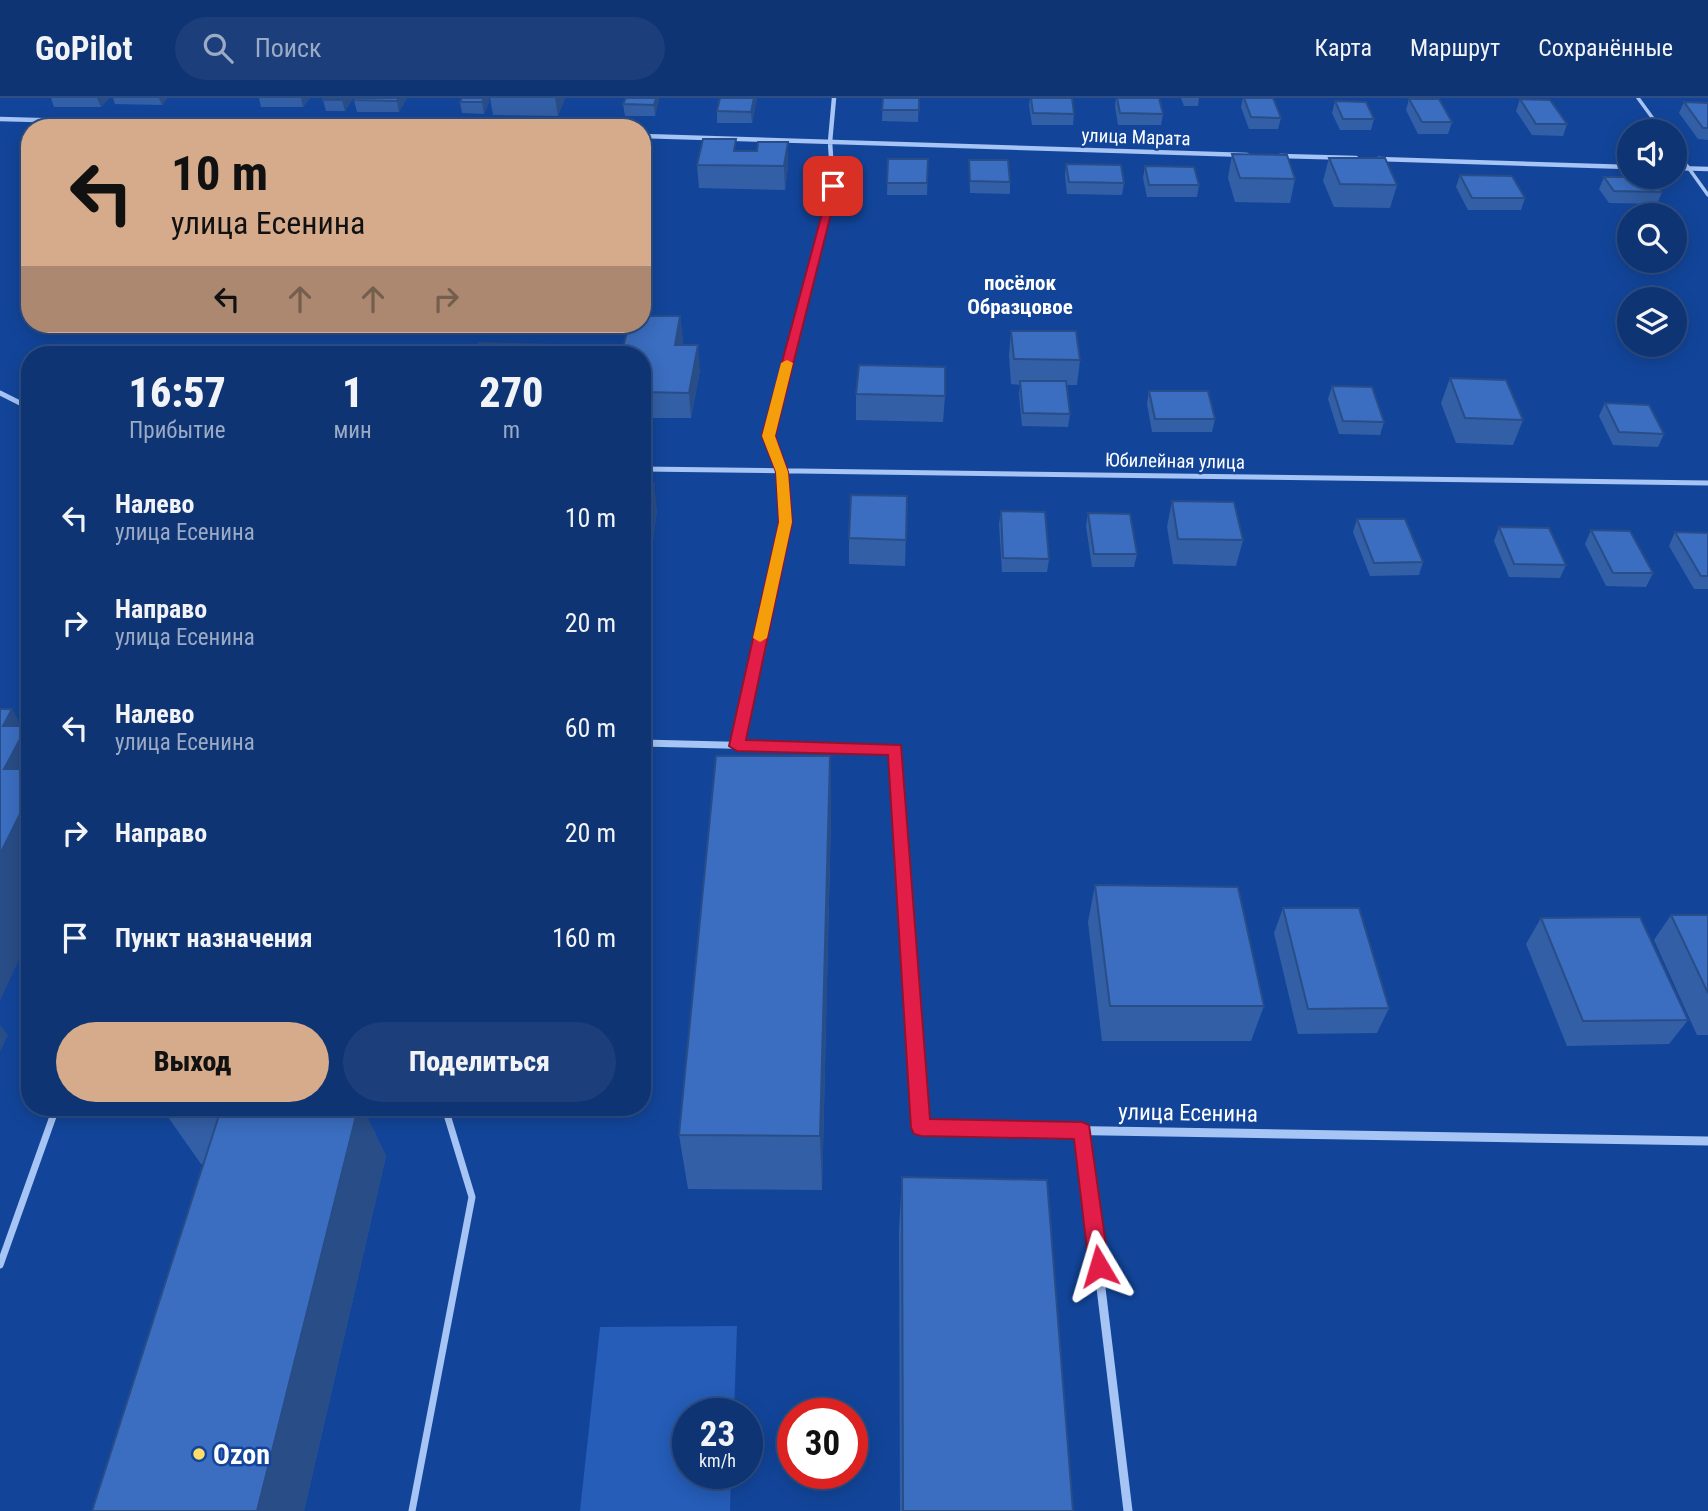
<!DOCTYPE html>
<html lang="ru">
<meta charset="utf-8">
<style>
:root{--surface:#0e3474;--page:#1c3f7c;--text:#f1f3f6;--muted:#9baac5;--line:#2e4f86;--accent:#d6ab8b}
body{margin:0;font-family:"Roboto Condensed",sans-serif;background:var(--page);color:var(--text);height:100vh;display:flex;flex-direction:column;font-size:26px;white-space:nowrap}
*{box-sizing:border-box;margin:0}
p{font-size:23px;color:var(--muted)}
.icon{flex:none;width:38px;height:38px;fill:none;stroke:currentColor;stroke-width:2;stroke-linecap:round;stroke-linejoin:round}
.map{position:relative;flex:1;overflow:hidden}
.sheet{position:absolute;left:21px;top:248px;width:630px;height:770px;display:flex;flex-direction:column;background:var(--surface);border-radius:28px;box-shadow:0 4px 18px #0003,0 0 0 2px var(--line)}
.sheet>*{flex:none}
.guide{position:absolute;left:21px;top:21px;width:630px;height:214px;border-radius:28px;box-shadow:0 4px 18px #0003,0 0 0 2px var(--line);background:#d6ab8b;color:#111;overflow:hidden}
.controls{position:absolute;left:1617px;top:21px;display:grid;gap:14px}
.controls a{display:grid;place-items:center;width:70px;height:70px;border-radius:50%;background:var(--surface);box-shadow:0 4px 18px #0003,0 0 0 2px var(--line);font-size:35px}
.speed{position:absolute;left:672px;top:1300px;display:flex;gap:14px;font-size:35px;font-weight:700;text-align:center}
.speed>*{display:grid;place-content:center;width:91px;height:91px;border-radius:50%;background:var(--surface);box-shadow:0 4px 18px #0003,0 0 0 2px var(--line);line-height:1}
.speed small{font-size:18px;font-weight:400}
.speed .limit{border:10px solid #d22;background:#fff;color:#111}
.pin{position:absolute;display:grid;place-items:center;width:60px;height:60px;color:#fff;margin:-30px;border-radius:14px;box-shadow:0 4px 10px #0006}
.me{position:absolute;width:77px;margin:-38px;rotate:353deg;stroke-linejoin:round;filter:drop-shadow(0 0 5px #0008)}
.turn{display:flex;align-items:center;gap:24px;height:147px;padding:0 35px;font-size:32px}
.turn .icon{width:91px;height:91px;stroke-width:2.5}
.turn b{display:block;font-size:49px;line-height:60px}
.lanes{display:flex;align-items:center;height:66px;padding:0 35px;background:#0003;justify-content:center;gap:35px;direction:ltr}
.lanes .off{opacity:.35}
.eta{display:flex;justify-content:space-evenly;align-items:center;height:119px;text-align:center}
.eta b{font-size:42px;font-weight:800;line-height:49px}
.primary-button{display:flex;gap:14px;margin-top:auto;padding:14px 35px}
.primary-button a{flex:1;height:80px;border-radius:42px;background:var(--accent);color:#111;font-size:28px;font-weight:800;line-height:80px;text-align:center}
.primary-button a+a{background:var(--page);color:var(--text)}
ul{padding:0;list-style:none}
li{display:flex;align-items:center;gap:21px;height:105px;padding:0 35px}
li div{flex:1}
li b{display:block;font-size:26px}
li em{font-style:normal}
header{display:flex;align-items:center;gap:42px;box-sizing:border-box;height:98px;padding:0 35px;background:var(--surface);border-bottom:2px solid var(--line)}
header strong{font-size:33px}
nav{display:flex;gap:38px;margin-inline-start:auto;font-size:24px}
.search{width:490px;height:63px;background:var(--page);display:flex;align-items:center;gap:18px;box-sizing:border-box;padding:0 24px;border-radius:38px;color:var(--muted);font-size:26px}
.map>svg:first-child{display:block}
</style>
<header>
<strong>GoPilot</strong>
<div class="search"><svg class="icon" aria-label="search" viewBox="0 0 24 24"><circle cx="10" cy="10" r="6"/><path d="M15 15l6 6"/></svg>Поиск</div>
<nav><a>Карта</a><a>Маршрут</a><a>Сохранённые</a></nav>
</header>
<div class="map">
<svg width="1708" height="1413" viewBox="0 0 1708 1413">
<rect width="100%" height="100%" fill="#12459a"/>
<path fill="#255db8" d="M737 1228 734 1316H688V1376H731L730 1413H580L600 1229Z"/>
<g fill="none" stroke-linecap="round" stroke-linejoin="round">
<path stroke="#a6c4f4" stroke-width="3.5" d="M1638 0 1662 33
M1675 51 1708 97"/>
<path stroke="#a6c4f4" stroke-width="4.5" d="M759 545 785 424 782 374"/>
<path stroke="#a6c4f4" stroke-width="5" d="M737 647 759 544"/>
<path stroke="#a6c4f4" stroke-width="7" d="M0 1167 56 1010
M412 1413 472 1099 445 1010"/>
<path stroke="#a6c4f4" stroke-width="4.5" d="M0 21 327 30
M642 38 1247 57
M1280 58 1356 60
M1378 61 1629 69
M1675 70 1708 71
M794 242 833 88 830 44 834 0"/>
<path stroke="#a6c4f4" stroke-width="5" d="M0 295 30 310
M642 371 1708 385
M782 374 769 338 794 240"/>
<path stroke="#a6c4f4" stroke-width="7" d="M642 645 895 651 914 929"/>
<path stroke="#a6c4f4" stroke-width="9" d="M914 927 921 1030 1708 1043
M1082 1033 1128 1413"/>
</g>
<path fill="#335fa6" d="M51 0H109L101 9H54Z
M113 0H167L162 7 115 6Z
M259 0H310L303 9H261Z
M353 0 345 13H326L323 2Z
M407 0 399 14H357L354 2Z
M490 0H565L558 18 493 17Z
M626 0H659L655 18H625L623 6Z
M757 0 752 25H717V13Z
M883 0H919L918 24 882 23Z
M1030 0H1072L1074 16 1073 27H1032L1029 7Z
M1116 0H1159L1163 16 1161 27H1118L1115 8Z
M1181 0H1199L1198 8H1184Z
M1243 0H1273L1281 20 1278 31H1249L1241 9Z
M1409 1 1452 24 1448 36H1418L1406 12Z
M1520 1 1567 26 1563 38 1532 37 1516 13Z
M1335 3 1374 21 1371 32H1340L1332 15Z
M460 4H489L484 16 462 15Z
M1684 4 1708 5V42L1698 41 1679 15Z
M788 44V67L785 92 699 90 697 67 737 53H757Z
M1232 56 1295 81 1290 105 1235 104 1228 80Z
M1329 60 1397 87 1390 110 1334 109 1323 83Z
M888 61H928L927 97H887Z
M969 62 1010 84V96L970 95Z
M1066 66 1124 85 1122 97 1067 96 1065 78Z
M1145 68 1199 87 1197 99H1147L1143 80Z
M1460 77 1525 100 1521 112H1468L1456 89Z
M1604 79 1662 94 1657 106 1609 105 1599 91Z
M680 218 683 243 682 247 700 272 691 320H642V257Z
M1011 233 1080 262 1077 287H1066L1070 316 1068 329 1022 328 1019 296 1020 287 1011 286 1009 257Z
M1450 280 1523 322 1513 347 1456 345 1441 305Z
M1332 288 1384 324 1380 337 1339 336 1328 301Z
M1149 293 1215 321 1212 334H1152L1147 306Z
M856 296 945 298 943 324 856 322Z
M1605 305 1664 336 1658 349 1613 347 1599 318Z
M642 386 657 411 652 450H642Z
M907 398 905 468 849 466V440Z
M1172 403 1243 442 1236 468 1173 466 1167 429Z
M1001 413 1049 461 1047 474H1002L999 426Z
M1088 415 1137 456 1134 469H1092L1086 428Z
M1357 421 1423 464 1419 477 1370 478 1353 434Z
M1499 429 1566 467 1560 480 1509 479 1494 443Z
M1591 432 1653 475 1646 489 1606 488 1585 446Z
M1675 434 1708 435V491H1694L1669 448Z
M830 658 831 719 822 1092 688 1091 679 1037Z
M1095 787 1264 908 1251 943H1102L1088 824Z
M1283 810 1389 910 1377 935 1298 936 1274 835Z
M1671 817H1708V937H1697L1654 842Z
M1541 820 1688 922 1669 946 1567 948 1526 846Z
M363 1010 386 1058 304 1413H92L203 1066H201L163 1012Z
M902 1079 1073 1413H900L899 1132Z"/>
<path fill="#294d87" d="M97 0H109L101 9Z
M159 0H167L162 7Z
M301 0H310L303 9Z
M343 0H353L345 13 342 2Z
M398 0H407L399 14 397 3Z
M484 0H489V4L484 16 482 4Z
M555 0H565L558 18Z
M656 0H659V2L655 18 654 7Z
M754 0H757L752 25 751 14Z
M648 38 650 61 642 90V58Z
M788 44V67L785 92 784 68Z
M680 218 683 243 677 272 675 247Z
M698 247 700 272 691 320 689 295Z
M654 386 657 411 652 450 649 424Z
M12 611 24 632 27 628 30 633V838L0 903V756L4 671 3 628Z
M830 658 831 719 822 1092 820 1038Z
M0 927 8 937 0 954Z
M358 1010H363L386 1058 304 1413H257Z"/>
<path fill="#3b6ec1" stroke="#294d87" stroke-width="2" d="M324 0H343L342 2H323Z
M355 0H398L397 3 354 2Z
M462 0H484L482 4H460Z
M626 0H656L654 7 623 6Z
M720 0H754L751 14 717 13Z
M883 0H919V12H882Z
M1031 0H1072L1074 16 1033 15Z
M1117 0H1159L1163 16 1120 15Z
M1244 0H1273L1281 20 1251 19Z
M1409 1H1439L1452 24H1422Z
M1520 1 1550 2 1567 26H1536Z
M1335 3 1366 4 1374 21H1343Z
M1684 4 1708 5V30H1703Z
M306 26 373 27 371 30H303Z
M642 38H648L642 58Z
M703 41H736L734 53H757L758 44H788L784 68 697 67Z
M1232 56 1287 57 1295 81 1240 80Z
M1329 60H1385L1397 87 1340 86Z
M888 61H928L927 85H887Z
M969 62H1008L1010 84 970 83Z
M1066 66 1121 67 1124 85 1069 84Z
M1145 68 1194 69 1199 87H1149Z
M1460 77 1512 78 1525 100H1472Z
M1604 79H1651L1662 94 1614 93Z
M642 218H680L675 247H698L689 295 642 294V257H621L629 226H642Z
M1011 233H1076L1080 262 1014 261Z
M479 245 595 248 592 257H474Z
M316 251 412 252 410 257H312Z
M223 256 261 257H222Z
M859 267 945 269V298L856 296Z
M1450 280 1506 282 1523 322 1465 320Z
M1020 283H1066L1070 316 1023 315Z
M1332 288 1372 289 1384 324 1343 323Z
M1149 293H1208L1215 321H1155Z
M1605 305 1649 307 1664 336 1619 334Z
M642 386H654L649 424H642Z
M851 397 907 398 906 442 849 440Z
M1172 403 1234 404 1243 442 1178 441Z
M1001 413 1045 414 1049 461 1003 460Z
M1088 415 1130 416 1137 456H1094Z
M1357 421H1405L1423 464 1374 465Z
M1499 429 1549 430 1566 467 1514 466Z
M1591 432 1630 433 1653 475H1613Z
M1675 434 1708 435V478H1701Z
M0 611H12L3 628H27L4 671H30V696L0 756Z
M716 658H830L820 1038 679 1037Z
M1095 787 1238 789 1264 908H1110Z
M1283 810H1359L1389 910 1308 911Z
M1671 817H1708V895Z
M1640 819 1688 922 1583 923 1541 820Z
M164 1010H358L257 1413H92L221 1011 163 1012Z
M902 1079 1047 1082 1073 1413H903Z"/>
<path fill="#e11d48" stroke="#92132f" stroke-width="2" d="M830 86 838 88 775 338 788 374 792 424 746 642 901 647 930 1021 1082 1024 1089 1027 1109 1168 1106 1175 1099 1178 1092 1175 1089 1168 1074 1041 921 1038 914 1036 911 1030 888 657 737 653 729 648 779 424 776 374 762 338Z"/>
<path fill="#f59e0b" d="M787 262 793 265 775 338 788 374 792 424 767 540 760 544 753 540 779 424 776 374 762 338 781 265Z"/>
<circle fill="#ffdd68" stroke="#12459a" stroke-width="2.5" cx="199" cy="1356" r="7"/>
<g text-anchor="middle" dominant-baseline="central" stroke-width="5" stroke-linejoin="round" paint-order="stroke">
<g font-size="19" fill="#fff" stroke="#12459a">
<text transform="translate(1136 39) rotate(2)">улица Марата</text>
<text transform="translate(1175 363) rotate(1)">Юбилейная улица</text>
</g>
<g font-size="21" font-weight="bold" fill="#fff" stroke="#12459a">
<text x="1020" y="185">посёлок<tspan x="1020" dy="24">Образцовое</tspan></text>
</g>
<g font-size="23" fill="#fff" stroke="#12459a">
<text transform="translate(1188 1015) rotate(1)">улица Есенина</text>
</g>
<g font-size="28" font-weight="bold" fill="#fff" stroke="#12459a" text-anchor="start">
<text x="213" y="1356">Ozon</text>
</g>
</g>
</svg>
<div class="controls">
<a><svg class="icon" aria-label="sound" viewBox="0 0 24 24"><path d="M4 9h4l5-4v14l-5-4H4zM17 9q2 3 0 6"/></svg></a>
<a><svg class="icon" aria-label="search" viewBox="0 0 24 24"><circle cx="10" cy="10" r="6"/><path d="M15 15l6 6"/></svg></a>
<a><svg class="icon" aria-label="layers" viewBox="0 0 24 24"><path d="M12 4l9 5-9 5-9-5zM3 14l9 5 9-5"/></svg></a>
</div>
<div class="speed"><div>23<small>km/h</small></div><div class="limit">30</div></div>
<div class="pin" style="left:833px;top:88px;background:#d93025"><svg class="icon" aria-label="arrive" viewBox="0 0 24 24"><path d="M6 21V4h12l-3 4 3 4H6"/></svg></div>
<svg class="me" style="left:1099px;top:1168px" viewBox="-20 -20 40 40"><path d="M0-17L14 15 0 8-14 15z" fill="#e11d48" stroke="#fff" stroke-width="4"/></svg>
<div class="guide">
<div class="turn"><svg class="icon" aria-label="left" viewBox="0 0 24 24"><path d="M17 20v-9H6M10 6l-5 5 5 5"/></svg><div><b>10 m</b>улица Есенина</div></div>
<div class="lanes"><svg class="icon" aria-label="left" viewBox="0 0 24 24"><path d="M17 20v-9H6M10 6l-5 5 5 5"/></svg><svg class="icon off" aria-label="ahead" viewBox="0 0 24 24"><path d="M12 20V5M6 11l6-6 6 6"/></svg><svg class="icon off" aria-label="ahead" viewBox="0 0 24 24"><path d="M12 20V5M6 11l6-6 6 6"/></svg><svg class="icon off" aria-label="right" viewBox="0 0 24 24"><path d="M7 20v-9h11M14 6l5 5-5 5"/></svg></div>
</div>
<section class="sheet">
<div class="eta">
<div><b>16:57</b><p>Прибытие</p></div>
<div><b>1</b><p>мин</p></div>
<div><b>270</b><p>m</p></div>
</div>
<ul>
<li><svg class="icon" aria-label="left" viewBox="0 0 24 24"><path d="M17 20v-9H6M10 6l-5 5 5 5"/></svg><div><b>Налево</b><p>улица Есенина</p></div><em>10 m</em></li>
<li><svg class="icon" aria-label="right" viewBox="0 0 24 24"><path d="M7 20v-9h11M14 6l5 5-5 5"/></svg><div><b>Направо</b><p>улица Есенина</p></div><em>20 m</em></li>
<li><svg class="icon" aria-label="left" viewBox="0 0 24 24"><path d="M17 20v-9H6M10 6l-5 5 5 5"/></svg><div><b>Налево</b><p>улица Есенина</p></div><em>60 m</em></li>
<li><svg class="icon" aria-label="right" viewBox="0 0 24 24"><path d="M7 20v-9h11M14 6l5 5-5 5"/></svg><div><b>Направо</b></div><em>20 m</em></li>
<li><svg class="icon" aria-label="arrive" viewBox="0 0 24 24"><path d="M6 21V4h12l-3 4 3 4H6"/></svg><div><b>Пункт назначения</b></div><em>160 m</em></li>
</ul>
<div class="primary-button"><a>Выход</a><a>Поделиться</a></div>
</section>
</div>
